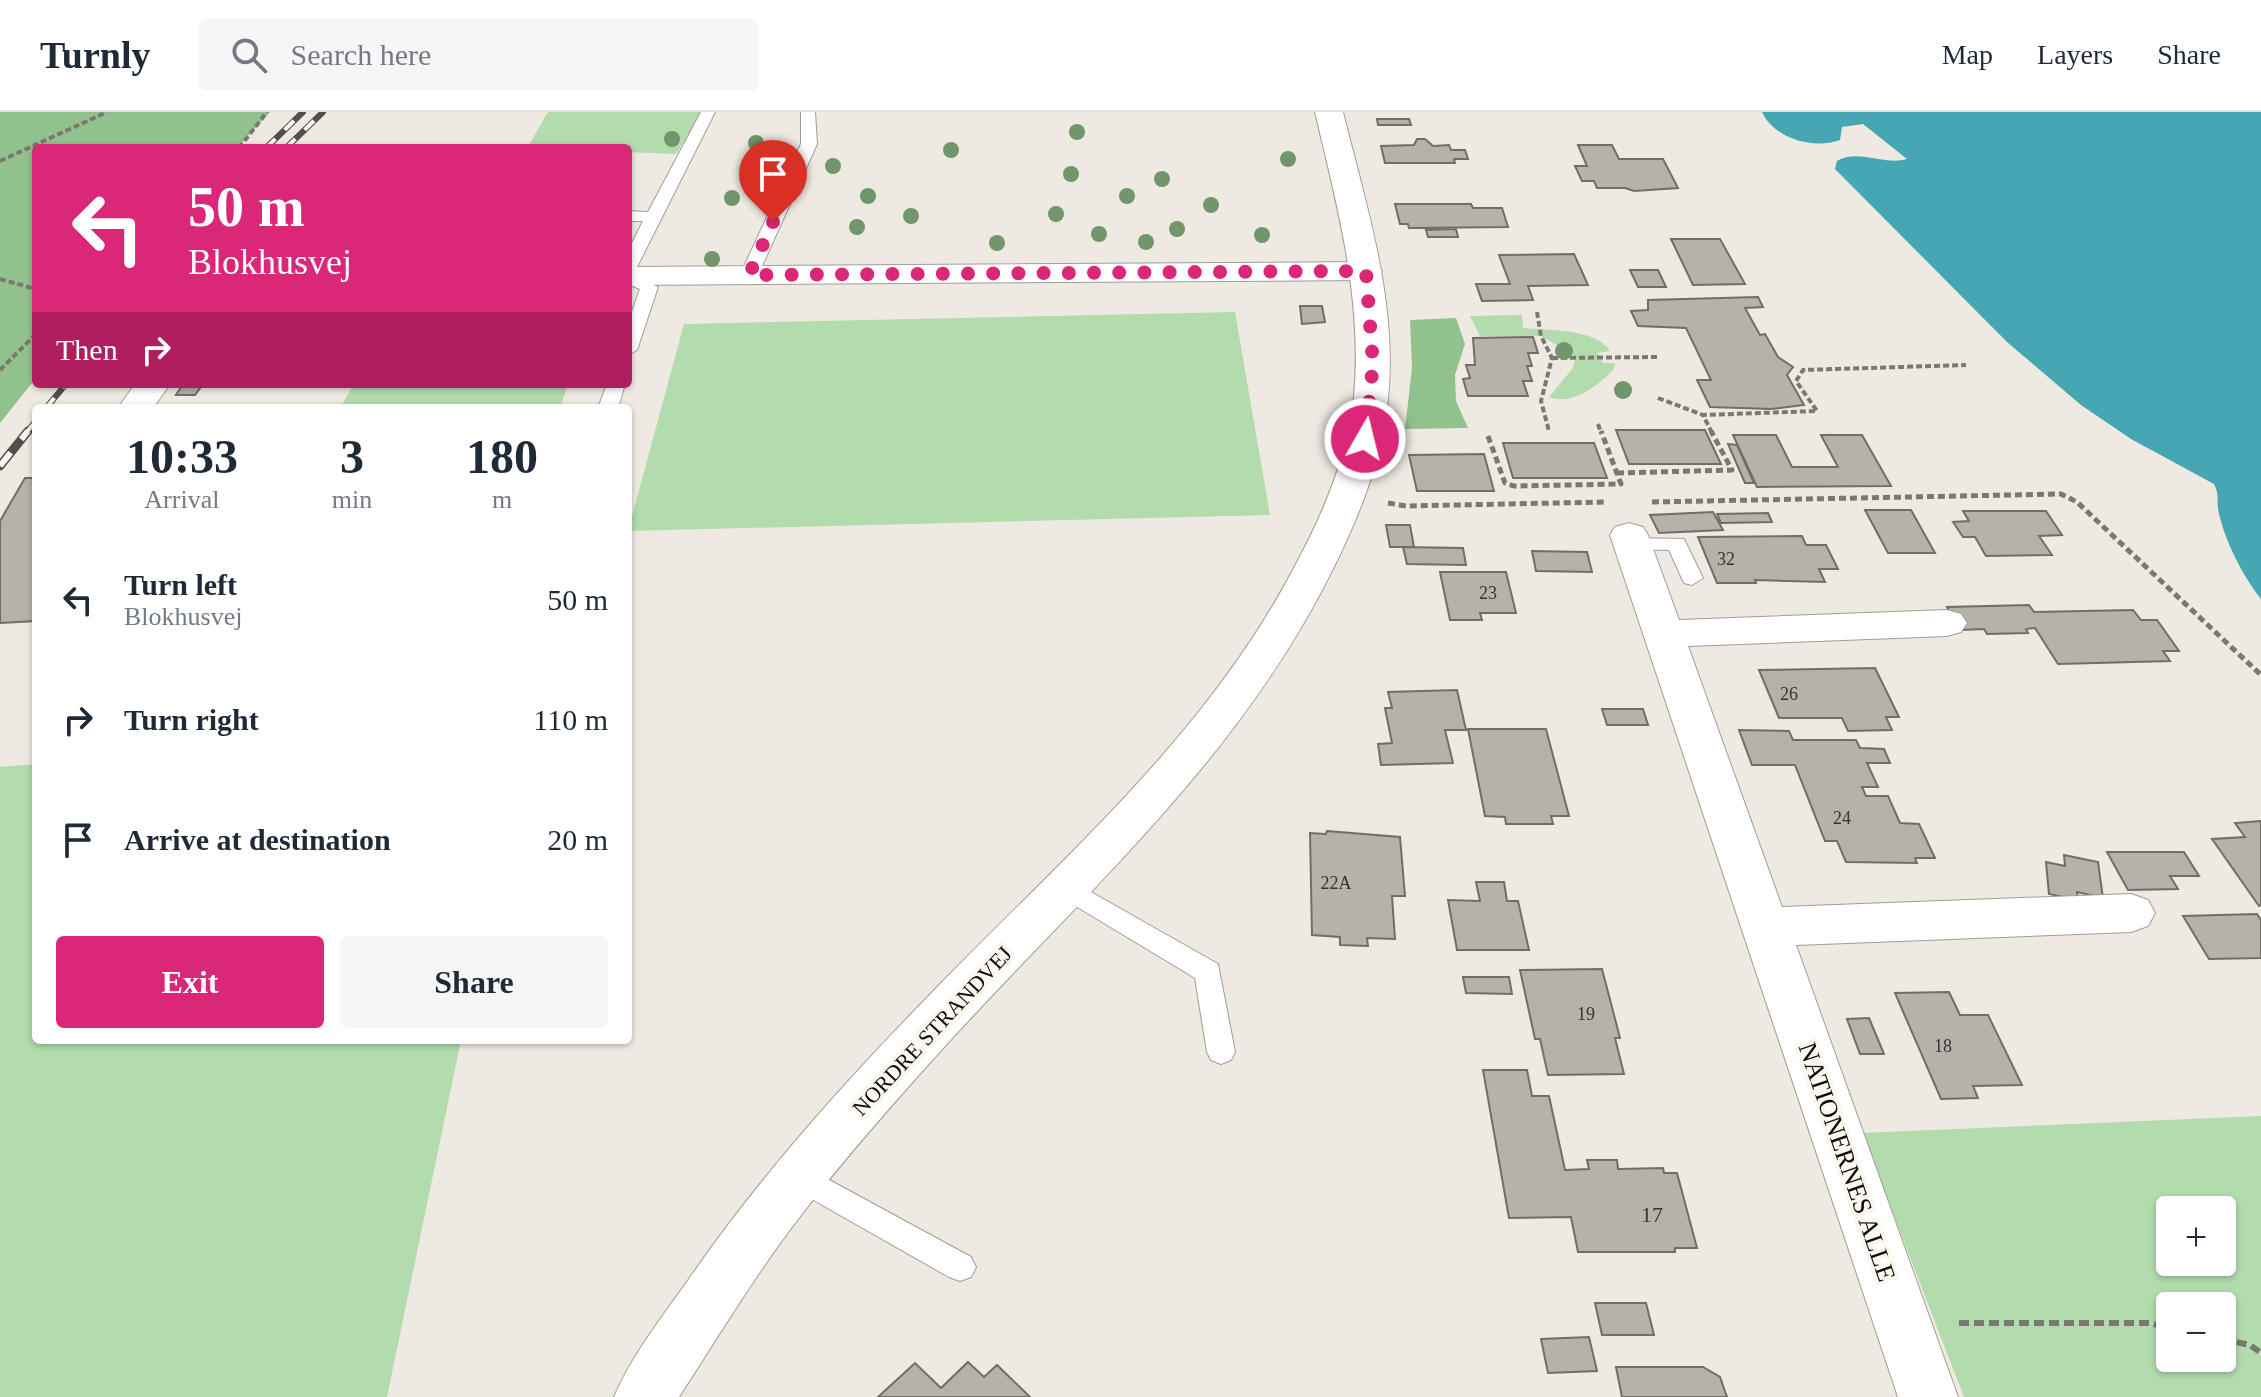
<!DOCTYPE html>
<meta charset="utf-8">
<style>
:root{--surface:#fff;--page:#f6f6f7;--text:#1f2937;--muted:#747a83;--line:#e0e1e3;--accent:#db2777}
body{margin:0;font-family:Georgia,serif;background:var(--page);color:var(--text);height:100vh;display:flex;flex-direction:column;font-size:30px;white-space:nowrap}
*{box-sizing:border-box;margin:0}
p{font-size:26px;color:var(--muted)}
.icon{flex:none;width:44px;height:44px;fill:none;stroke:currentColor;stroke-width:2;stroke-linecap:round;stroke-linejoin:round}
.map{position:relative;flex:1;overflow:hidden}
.sheet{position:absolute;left:32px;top:292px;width:600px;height:640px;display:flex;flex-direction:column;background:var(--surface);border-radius:8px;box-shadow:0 2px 6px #0004}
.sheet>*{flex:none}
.banner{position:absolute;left:32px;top:32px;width:600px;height:244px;border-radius:8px;box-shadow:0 2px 6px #0004;background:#db2777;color:#fff;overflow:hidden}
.buttons{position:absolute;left:2156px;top:1084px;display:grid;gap:16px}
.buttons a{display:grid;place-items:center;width:80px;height:80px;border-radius:8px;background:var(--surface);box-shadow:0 2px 6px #0004;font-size:40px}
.pin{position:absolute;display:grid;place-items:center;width:68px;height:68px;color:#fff;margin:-82px -34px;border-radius:50% 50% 50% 0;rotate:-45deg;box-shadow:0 0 8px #0007}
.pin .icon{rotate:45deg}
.me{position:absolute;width:88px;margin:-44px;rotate:8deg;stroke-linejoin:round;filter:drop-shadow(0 0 6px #0008)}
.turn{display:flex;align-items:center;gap:28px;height:168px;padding:0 24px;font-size:36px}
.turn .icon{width:104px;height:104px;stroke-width:2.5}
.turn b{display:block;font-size:56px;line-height:68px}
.then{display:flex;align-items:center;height:76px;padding:0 24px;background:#0003;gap:16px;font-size:30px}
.eta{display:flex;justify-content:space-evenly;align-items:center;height:136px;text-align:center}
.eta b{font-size:48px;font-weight:700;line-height:56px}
.button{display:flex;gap:16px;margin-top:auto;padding:16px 24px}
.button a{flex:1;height:92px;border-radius:8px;background:var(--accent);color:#fff;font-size:32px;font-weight:700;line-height:92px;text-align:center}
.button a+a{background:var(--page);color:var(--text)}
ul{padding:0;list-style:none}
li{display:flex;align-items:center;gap:24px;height:120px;padding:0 24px}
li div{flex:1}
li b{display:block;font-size:30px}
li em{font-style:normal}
header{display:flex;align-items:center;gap:48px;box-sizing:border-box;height:112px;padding:0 40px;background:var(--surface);border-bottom:2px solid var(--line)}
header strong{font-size:38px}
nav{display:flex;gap:44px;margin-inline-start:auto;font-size:28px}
.search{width:560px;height:72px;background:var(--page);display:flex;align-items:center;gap:20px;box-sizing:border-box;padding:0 28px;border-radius:8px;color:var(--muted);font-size:30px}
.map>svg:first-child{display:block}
</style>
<header>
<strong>Turnly</strong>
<div class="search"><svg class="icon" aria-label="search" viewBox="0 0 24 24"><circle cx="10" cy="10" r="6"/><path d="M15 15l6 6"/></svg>Search here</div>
<nav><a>Map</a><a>Layers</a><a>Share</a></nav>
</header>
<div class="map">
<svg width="2261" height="1285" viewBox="0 0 2261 1285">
<rect width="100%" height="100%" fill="#eeeae1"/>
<path fill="#b2dbae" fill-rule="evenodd" d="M548 0H703L676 42 628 40V36H527Z
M1235 200 1270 403 628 419 684 212Z
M1522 203 1523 216C1548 219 1595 216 1610 239L1597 241 1603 251H1615L1614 257C1598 273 1574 294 1549 285L1573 256 1575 244 1541 224H1480L1470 204Z
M354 272H568L560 296H340Z
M36 652V928H461L387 1285H0V655Z
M2261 1004V1285H1964L1862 1021ZM2170 1098H2222V1150H2170ZM2170 1194H2222V1246H2170Z"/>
<path fill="#91c28e" d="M0 0H270L237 36H36V266L0 311Z
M1456 206 1465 232 1455 263 1456 289 1468 316 1405 317 1412 256 1410 208Z"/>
<path fill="#46a6b1" d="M1762 0H2261V487C2243 464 2226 431 2219 402 2216 391 2220 383 2214 372L2131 327 2081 293 2007 230 1835 57 1837 49C1858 36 1884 54 1907 47L1863 12 1842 15 1840 28C1812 38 1774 26 1762 0Z"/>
<path fill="#b5b2a9" stroke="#716e67" stroke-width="2" d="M1377 7H1409L1411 13H1378Z
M1417 27H1425L1433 34 1449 33 1451 38H1465L1468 47H1454L1455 51H1385L1381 34 1414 33Z
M1578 33H1612L1619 47H1663L1678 76 1634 79 1625 76H1597L1594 69H1582L1575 54H1587Z
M1395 92H1471L1473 96H1502L1508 115 1409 116 1408 112H1400Z
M1456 117 1458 125H1428L1426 118Z
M1671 127H1720L1745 172 1693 173Z
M1574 142 1588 173 1528 174 1533 188 1482 189 1476 172H1510L1499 143Z
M1630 158H1658L1666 175H1638Z
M1758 185 1763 195 1745 196 1760 223 1765 222 1778 245 1793 255 1787 263 1804 293 1771 297 1710 295 1697 268H1711L1686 216 1638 214 1631 199 1648 198V188Z
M1300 194H1322L1325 210 1302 212Z
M1533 225 1538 241H1528L1532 254H1527L1532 269H1523L1528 284H1468L1463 267 1470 266 1466 253H1475L1473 226Z
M183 272H203L195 283H176Z
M1616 318H1705L1721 352H1629Z
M1733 323H1776L1792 355H1838L1821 323H1862L1891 374 1757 375Z
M1503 331H1594L1607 366H1513Z
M1728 332 1737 333 1754 371H1745Z
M1484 342 1494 379H1417L1409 343Z
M25 366H36V509L0 511V409Z
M1865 398H1911L1935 441H1888Z
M1963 399H2046L2062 423 2039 424 2052 443 1986 444 1975 425H1963L1953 410 1969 409Z
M1713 400 1723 418 1659 421 1650 403Z
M1768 401 1772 410 1721 411 1717 402Z
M1386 413H1410L1414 435H1390Z
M1802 424 1806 433H1826L1838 457H1819L1825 470 1755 468 1756 471H1717L1698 425Z
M1403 435 1463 436 1466 453 1407 452Z
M1532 439 1587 440 1592 460 1536 459Z
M1440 460H1506L1516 501H1480L1482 508H1450Z
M2029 493 2034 500 2133 498 2141 508H2157L2179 539H2163L2170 549 2058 552 2035 516 2026 517 2028 521 1987 522 1984 517 1961 518 1947 495Z
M1875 556 1899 605H1886L1892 618 1848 619 1842 606H1779L1759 558Z
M1457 578 1466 618H1445L1453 651 1381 653 1378 632 1392 631 1385 596H1392L1388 580Z
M1602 597H1643L1648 613H1607Z
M1468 617H1546L1569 704H1551L1553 712H1506L1505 705 1485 704Z
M1739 618 1789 619 1793 628H1856L1860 636 1884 637 1890 651H1867L1878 675H1862L1866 684H1888L1900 711 1919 712 1935 746H1915L1917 751 1846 750 1837 729H1825L1795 653H1752Z
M2261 709V793L2259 794 2212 727 2245 725 2235 711Z
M1327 719 1400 725 1405 784H1392L1395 827 1367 826 1368 834 1340 833V825L1312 823 1310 721 1326 722Z
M2107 740H2184L2199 764H2170L2178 777 2128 778Z
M2064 743 2098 750 2103 786 2077 780 2078 788 2049 782 2046 750 2065 754Z
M1476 770H1504L1507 789H1518L1529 838H1457L1448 788 1480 789Z
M2257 802 2261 808V846L2209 847 2183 804Z
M1602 857 1620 926H1615L1624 962 1548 963 1540 927H1535L1520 858Z
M1463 865H1509L1512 882 1466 881Z
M1949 880 1960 903H1988L2022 973 1973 974 1978 986 1941 987 1895 881Z
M1869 906 1884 942H1860L1847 907Z
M1483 958H1527L1532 984H1549L1565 1058 1589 1057 1587 1048H1617L1618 1057 1663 1056 1664 1061H1677L1697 1136H1675V1140H1578L1571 1105 1509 1106Z
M1595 1191H1646L1654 1223H1602Z
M1589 1225 1597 1259 1548 1261 1541 1227Z
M968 1250 984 1265 997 1253 1030 1285H878L915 1251 941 1276Z
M1616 1255H1703L1720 1265 1727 1285H1622Z"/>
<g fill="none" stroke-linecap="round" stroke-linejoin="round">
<defs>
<path id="service" d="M701 0H715L637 155 628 160V139L643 109H628V99L648 100Z
M801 0H815L817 32 758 163 749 168 743 167 740 163 801 32Z
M628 161 658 175 637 238 628 243V211L640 177 628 172Z
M607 272H625L618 296H598Z
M1632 426 1684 427 1703 466 1692 473 1684 471 1669 438 1625 437 1622 432 1625 427Z
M1068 767 1218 852 1235 940 1231 948 1221 952 1211 948 1207 940 1195 866 1059 784 1055 777 1059 770Z
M798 1051 971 1145 976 1155 971 1165 960 1169 949 1165 787 1073 783 1064 787 1055Z"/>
<path id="minor" d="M1366 150 1377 152 1382 159 1377 166 1366 168 628 173V155Z
M135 272H170L153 296H118Z
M1629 411 1643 415 1648 423 1679 508 1947 498 1961 502 1967 511 1961 520 1947 524 1688 534 1782 795 2131 782 2148 788 2155 801 2148 814 2131 820 1796 833 1958 1285H1898L1610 423 1615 415Z"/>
<path id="secondary" d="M1315 0H1343C1366 93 1398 190 1388 287 1382 347 1360 402 1334 455 1235 656 1074 789 928 953 883 1003 839 1053 799 1106 755 1163 718 1225 679 1285H614C632 1243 662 1205 689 1167 764 1058 853 961 946 866 1074 736 1211 616 1296 452 1324 400 1348 343 1354 284 1363 188 1337 93 1315 0Z"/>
</defs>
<use href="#service" stroke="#a19d95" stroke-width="2"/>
<use href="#minor" stroke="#a19d95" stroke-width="2"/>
<use href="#secondary" stroke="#a19d95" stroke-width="2"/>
<path stroke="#7b7872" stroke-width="4" stroke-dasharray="6 3" stroke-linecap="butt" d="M239 36 267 0
M0 49 107 0
M0 167 36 177
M1537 200 1541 224 1552 246 1541 289 1549 319
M1552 246 1657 245
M0 258 36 222
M1658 286 1703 303
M1598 312 1601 321
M1712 321 1703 303 1817 299 1796 269 1803 258 1966 253"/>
<path stroke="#7b7872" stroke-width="5" stroke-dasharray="7 4" stroke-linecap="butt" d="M1488 324 1505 371 1514 374 1621 372 1601 319
M1617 361 1732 358 1711 319
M1652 390 2061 382 2077 390 2261 563
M1388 391 1406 394 1606 390"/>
<path stroke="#7b7872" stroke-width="6" stroke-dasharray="10 5" stroke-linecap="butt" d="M1959 1211H2149L2170 1216
M2222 1227 2250 1233 2261 1241"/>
<use href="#service" fill="#fff" fill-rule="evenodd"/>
<use href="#minor" fill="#fff" fill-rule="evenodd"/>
<use href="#secondary" fill="#fff" fill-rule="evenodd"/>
<defs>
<path id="rail-far1" d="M266 36 303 0
M286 36 323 0
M46 296 66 272
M26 321 36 309"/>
<path id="rail" d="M0 354 28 319"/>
</defs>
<use href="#rail-far1" stroke="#514f4a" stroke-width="6"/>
<use href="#rail" stroke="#514f4a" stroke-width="9"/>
<use href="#rail-far1" stroke="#fbf7ef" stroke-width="4" stroke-dasharray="13" stroke-linecap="butt"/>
<use href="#rail" stroke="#fbf7ef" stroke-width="6" stroke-dasharray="17" stroke-linecap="butt"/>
</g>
<g fill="#71966c">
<circle cx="1077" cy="20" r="8"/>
<circle cx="672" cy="27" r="8"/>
<circle cx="756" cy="31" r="8"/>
<circle cx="951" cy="38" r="8"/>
<circle cx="1288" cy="47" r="8"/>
<circle cx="833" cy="54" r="8"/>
<circle cx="750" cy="57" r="8"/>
<circle cx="1071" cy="62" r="8"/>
<circle cx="1162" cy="67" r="8"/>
<circle cx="868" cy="84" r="8"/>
<circle cx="1127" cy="84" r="8"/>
<circle cx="732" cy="86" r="8"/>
<circle cx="1211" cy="93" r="8"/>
<circle cx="1056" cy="102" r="8"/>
<circle cx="911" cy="104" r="8"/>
<circle cx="857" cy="115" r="8"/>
<circle cx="1177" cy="117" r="8"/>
<circle cx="1099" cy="122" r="8"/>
<circle cx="1262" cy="123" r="8"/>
<circle cx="1146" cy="130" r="8"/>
<circle cx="997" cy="131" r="8"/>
<circle cx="712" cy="147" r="8"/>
<circle cx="1564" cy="239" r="9"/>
<circle cx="1623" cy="278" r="9"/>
</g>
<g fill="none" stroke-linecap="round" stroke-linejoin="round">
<path stroke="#db2777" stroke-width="14" stroke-dasharray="0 25.2" d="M773 110 749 163 1366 159 1373 252 1365 327"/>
</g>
<g text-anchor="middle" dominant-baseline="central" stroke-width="8" stroke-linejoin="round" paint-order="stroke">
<g font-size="18" fill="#373531">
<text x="1726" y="447">32</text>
<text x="1488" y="481">23</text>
<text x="1789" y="582">26</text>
<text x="1842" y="706">24</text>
<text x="1336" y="771">22A</text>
<text x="1586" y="902">19</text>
<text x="1943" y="934">18</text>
</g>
<g font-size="22" fill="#0d0b09" stroke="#fbf7ef">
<text transform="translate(932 919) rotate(-47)">NORDRE STRANDVEJ</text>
</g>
<g font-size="22" fill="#373531">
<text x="1652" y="1102">17</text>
</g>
<g font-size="26" fill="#0d0b09" stroke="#fbf7ef">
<text transform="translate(1847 1050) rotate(71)">NATIONERNES ALLE</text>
</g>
</g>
</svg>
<div class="buttons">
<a>+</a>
<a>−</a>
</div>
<div class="pin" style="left:773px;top:110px;background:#d93025"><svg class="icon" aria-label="arrive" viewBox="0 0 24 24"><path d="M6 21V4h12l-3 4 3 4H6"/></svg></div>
<svg class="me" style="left:1365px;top:327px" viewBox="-20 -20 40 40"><circle r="17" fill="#db2777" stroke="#fff" stroke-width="3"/><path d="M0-11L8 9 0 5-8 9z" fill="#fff"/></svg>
<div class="banner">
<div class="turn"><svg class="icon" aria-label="left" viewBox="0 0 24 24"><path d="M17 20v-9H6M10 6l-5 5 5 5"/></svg><div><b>50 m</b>Blokhusvej</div></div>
<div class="then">Then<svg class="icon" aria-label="right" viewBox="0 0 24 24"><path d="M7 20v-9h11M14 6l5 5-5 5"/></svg></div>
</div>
<section class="sheet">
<div class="eta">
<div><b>10:33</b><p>Arrival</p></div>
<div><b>3</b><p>min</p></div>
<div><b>180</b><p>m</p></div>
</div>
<ul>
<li><svg class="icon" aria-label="left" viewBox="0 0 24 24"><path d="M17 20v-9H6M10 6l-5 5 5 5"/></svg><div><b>Turn left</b><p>Blokhusvej</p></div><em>50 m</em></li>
<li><svg class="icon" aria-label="right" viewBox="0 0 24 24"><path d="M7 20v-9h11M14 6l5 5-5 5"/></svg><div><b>Turn right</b></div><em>110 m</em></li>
<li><svg class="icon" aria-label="arrive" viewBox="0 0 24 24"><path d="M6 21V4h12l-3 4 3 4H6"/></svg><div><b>Arrive at destination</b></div><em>20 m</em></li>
</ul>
<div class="button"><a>Exit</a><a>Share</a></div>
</section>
</div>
